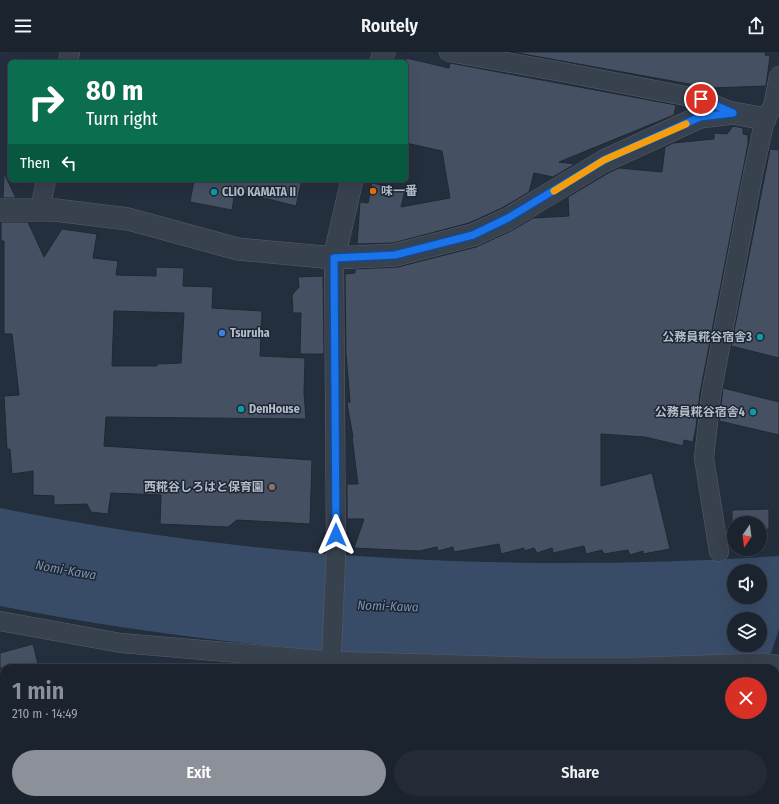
<!DOCTYPE html>
<meta charset="utf-8">
<style>
:root{--surface:#1b232e;--page:#242b36;--text:#f1f3f6;--muted:#a0a4aa;--line:#39404a;--accent:#8c9099}
body{margin:0;font-family:"Fira Sans Condensed","Noto Sans JP",sans-serif;background:var(--page);color:var(--text);height:100vh;display:flex;flex-direction:column;font-size:15px;white-space:nowrap}
*{box-sizing:border-box;margin:0}
p{font-size:13px;color:var(--muted)}
.icon{flex:none;width:22px;height:22px;fill:none;stroke:currentColor;stroke-width:2;stroke-linecap:round;stroke-linejoin:round}
.map{position:relative;flex:1;overflow:hidden}
.sheet{position:absolute;left:0px;top:612px;width:779px;height:140px;display:flex;flex-direction:column;background:var(--surface);border-radius:12px 12px 0 0;box-shadow:0 4px 16px #0002,0 0 0 1px var(--line)}
.sheet>*{flex:none}
.top-card{position:absolute;left:8px;top:8px;width:400px;height:122px;border-radius:6px;box-shadow:0 4px 16px #0002,0 0 0 1px var(--line);background:#0b6e4f;color:#fff;overflow:hidden}
.needle{width:26px;rotate:194deg}
.buttons{position:absolute;left:727px;top:464px;display:grid;gap:8px}
.buttons a{display:grid;place-items:center;width:40px;height:40px;border-radius:50%;background:var(--surface);box-shadow:0 4px 16px #0002,0 0 0 1px var(--line);font-size:20px}
.pin{position:absolute;display:grid;place-items:center;width:34px;height:34px;color:#fff;margin:-17px;border:2px solid #fff;border-radius:50%;box-shadow:0 1px 4px #0007}
.me{position:absolute;width:44px;margin:-22px;rotate:0deg;stroke-linejoin:round;filter:drop-shadow(0 0 3px #0008)}
.turn{display:flex;align-items:center;gap:14px;height:84px;padding:0 12px;font-size:18px}
.turn .icon{width:52px;height:52px;stroke-width:2.5}
.turn b{display:block;font-size:28px;line-height:34px}
.then{display:flex;align-items:center;height:38px;padding:0 12px;background:#0003;gap:8px;font-size:15px}
.round{display:grid;place-items:center;flex:none;width:42px;height:42px;border-radius:21px;background:var(--page)}
.overview{display:flex;align-items:center;justify-content:space-between;height:68px;padding:0 12px}
h1{font-size:24px;font-weight:600;line-height:30px;color:var(--accent)}
.primary-button{display:flex;gap:8px;margin-top:auto;padding:8px 12px}
.primary-button a{flex:1;height:46px;border-radius:24px;background:var(--accent);color:#fff;font-size:16px;font-weight:600;line-height:46px;text-align:center}
.primary-button a+a{background:var(--page);color:var(--text)}
header{display:flex;justify-content:space-between;align-items:center;height:52px;padding:0 12px;background:var(--surface);font-size:18px;font-weight:600}
.map>svg:first-child{display:block}
</style>
<header><svg class="icon" aria-label="menu" viewBox="0 0 24 24"><path d="M4 6h16M4 12h16M4 18h16"/></svg>Routely<svg class="icon" aria-label="share" viewBox="0 0 24 24"><path d="M12 15V3M7 8l5-5 5 5M5 13v7h14v-7"/></svg></header>
<div class="map">
<svg width="779" height="752" viewBox="0 0 779 752">
<rect width="100%" height="100%" fill="#242f3e"/>
<path fill="#394c67" fill-rule="evenodd" d="M0 456C256 508 519 521 779 504V601C519 619 256 604 0 554ZM734 519H760V545H734ZM734 567H760V593H734Z"/>
<path fill="#242f3e" d="M779 577V603L770 604Z"/>
<path fill="#455162" stroke="#1f2835" fill-rule="evenodd" d="M512 0H766L765 3 770 4 766 34 711 36Z
M406 6 449 16 450 11 676 53 674 63 559 110 575 112 553 125 534 121 529 140 502 156 469 171 393 191 357 192 360 150 368 151 372 131 405 138 401 155 450 146 442 99 406 91Z
M733 74 743 76V82L748 83V92L700 341 696 375 693 390 684 388 683 394 645 385 601 382V434L652 421 670 497 643 502V499L630 503 628 498 604 502 602 498 586 502 584 494 553 501 552 496 537 501 534 496 524 499V496L501 502 499 492 454 500 453 495 438 499 437 495 419 499 354 496 364 467H347V432H358L352 385H353L347 351 350 350 346 302 345 222 355 221V217L398 215 476 195 513 178 533 166 569 164 568 145 610 120 619 116 662 120 665 95 673 91 714 87V81L727 82Z
M770 97 779 98V306L731 294Z
M4 121 16 146H3Z
M194 128H302L296 154 235 139 232 158 190 150Z
M1 170H28L44 205 62 177 97 182 93 206 118 209 116 223 156 224V215L184 216 183 234 213 235 212 256 262 259 260 304 305 306 304 341 306 367 106 365 104 394 312 408 310 472 237 468 228 475 160 472 161 443 111 441 108 462 91 460 87 452 54 453V444L33 443V419L12 422 10 397H7L4 344 19 343 12 282H4V189H1ZM114 259 184 261 181 311 157 312V314H112Z
M323 224 324 302H300L301 261H293L292 243 299 235 298 225Z
M723 336 779 350V383L719 369Z
M769 457V477L760 478V471H734V478H732V458Z
M33 592 39 616H0V601Z"/>
<g fill="none" stroke-linecap="round" stroke-linejoin="round">
<defs>
<path id="minor" d="M449 0 562 20 701 47 733 61
M68 10 70 0
M40 158 46 128
M719 500 704 406 711 343 753 122 765 67 773 54 779 24
M0 569 121 591 331 609 532 615H637L764 611 779 613
M331 616 336 502 334 206
M775 672 779 650
M775 718H779
M315 752 328 748
M760 752 761 748"/>
<path id="tertiary" d="M381 10 384 0
M0 158H55L128 167 238 197 334 206 395 203 473 183 508 167 604 109 700 65 733 61 765 67
M334 206 352 128"/>
</defs>
<use href="#minor" stroke="#565f6c" stroke-width="20"/>
<use href="#tertiary" stroke="#565f6c" stroke-width="23"/>
<use href="#minor" stroke="#38414e" stroke-width="19"/>
<use href="#tertiary" stroke="#38414e" stroke-width="22"/>
</g>
<g fill="none" stroke-linecap="round" stroke-linejoin="round">
<defs>
<path id="route" d="M336 483 334 206 395 203 473 183 508 166 604 108 700 65 733 61 701 47"/>
</defs>
<use href="#route" stroke="#114b97" stroke-width="10"/>
<use href="#route" stroke="#1a73e8" stroke-width="7"/>
<path stroke="#f59e0b" stroke-width="7" d="M554 139 604 108 686 72"/>
</g>
<circle fill="#e8710a" stroke="#1d2633" stroke-width="1.5" cx="373" cy="139" r="4"/>
<g fill="#0f9aa8" stroke="#1d2633" stroke-width="1.5">
<circle cx="214" cy="140" r="4"/>
<circle cx="760" cy="285" r="4"/>
<circle cx="241" cy="357" r="4"/>
<circle cx="753" cy="360" r="4"/>
</g>
<circle fill="#3f7fe0" stroke="#1d2633" stroke-width="1.5" cx="222" cy="281" r="4"/>
<circle fill="#8d6e63" stroke="#1d2633" stroke-width="1.5" cx="272" cy="435" r="4"/>
<g text-anchor="middle" dominant-baseline="central" stroke-width="3" stroke-linejoin="round" paint-order="stroke">
<g font-size="12" font-weight="bold" fill="#b4bcc9" stroke="#1d2633" text-anchor="start">
<text x="381" y="139">味一番</text>
<text x="222" y="140">CLIO KAMATA II</text>
<text x="230" y="281">Tsuruha</text>
<text x="752" y="285" text-anchor="end">公務員糀谷宿舎3</text>
<text x="249" y="357">DenHouse</text>
<text x="745" y="360" text-anchor="end">公務員糀谷宿舎4</text>
<text x="264" y="435" text-anchor="end">西糀谷しろはと保育園</text>
</g>
<g font-size="13" font-style="italic" fill="#7c92b1" stroke="#1d2633">
<text transform="translate(66 518) rotate(10)">Nomi-Kawa</text>
<text transform="translate(388 554) rotate(2)">Nomi-Kawa</text>
</g>
</g>
</svg>
<div class="buttons">
<a><svg class="needle" viewBox="-14 -14 28 28"><path d="M0-13l5 13h-10z" fill="#e53935"/><path d="M0 13l5-13h-10z" fill="#a0a4aa"/></svg></a>
<a><svg class="icon" aria-label="sound" viewBox="0 0 24 24"><path d="M4 9h4l5-4v14l-5-4H4zM17 9q2 3 0 6"/></svg></a>
<a><svg class="icon" aria-label="layers" viewBox="0 0 24 24"><path d="M12 4l9 5-9 5-9-5zM3 14l9 5 9-5"/></svg></a>
</div>
<div class="pin" style="left:701px;top:47px;background:#d93025"><svg class="icon" aria-label="arrive" viewBox="0 0 24 24"><path d="M6 21V4h12l-3 4 3 4H6"/></svg></div>
<svg class="me" style="left:336px;top:483px" viewBox="-20 -20 40 40"><path d="M0-17L14 15 0 8-14 15z" fill="#1a73e8" stroke="#fff" stroke-width="4"/></svg>
<div class="top-card">
<div class="turn"><svg class="icon" aria-label="right" viewBox="0 0 24 24"><path d="M7 20v-9h11M14 6l5 5-5 5"/></svg><div><b>80 m</b>Turn right</div></div>
<div class="then">Then<svg class="icon" aria-label="left" viewBox="0 0 24 24"><path d="M17 20v-9H6M10 6l-5 5 5 5"/></svg></div>
</div>
<section class="sheet">
<div class="overview"><div><h1>1 min</h1><p>210 m · 14:49</p></div><a class="round" style="background:#d93025;color:#fff"><svg class="icon" aria-label="close" viewBox="0 0 24 24"><path d="M6 6l12 12M18 6L6 18"/></svg></a></div>
<div class="primary-button"><a>Exit</a><a>Share</a></div>
</section>
</div>
